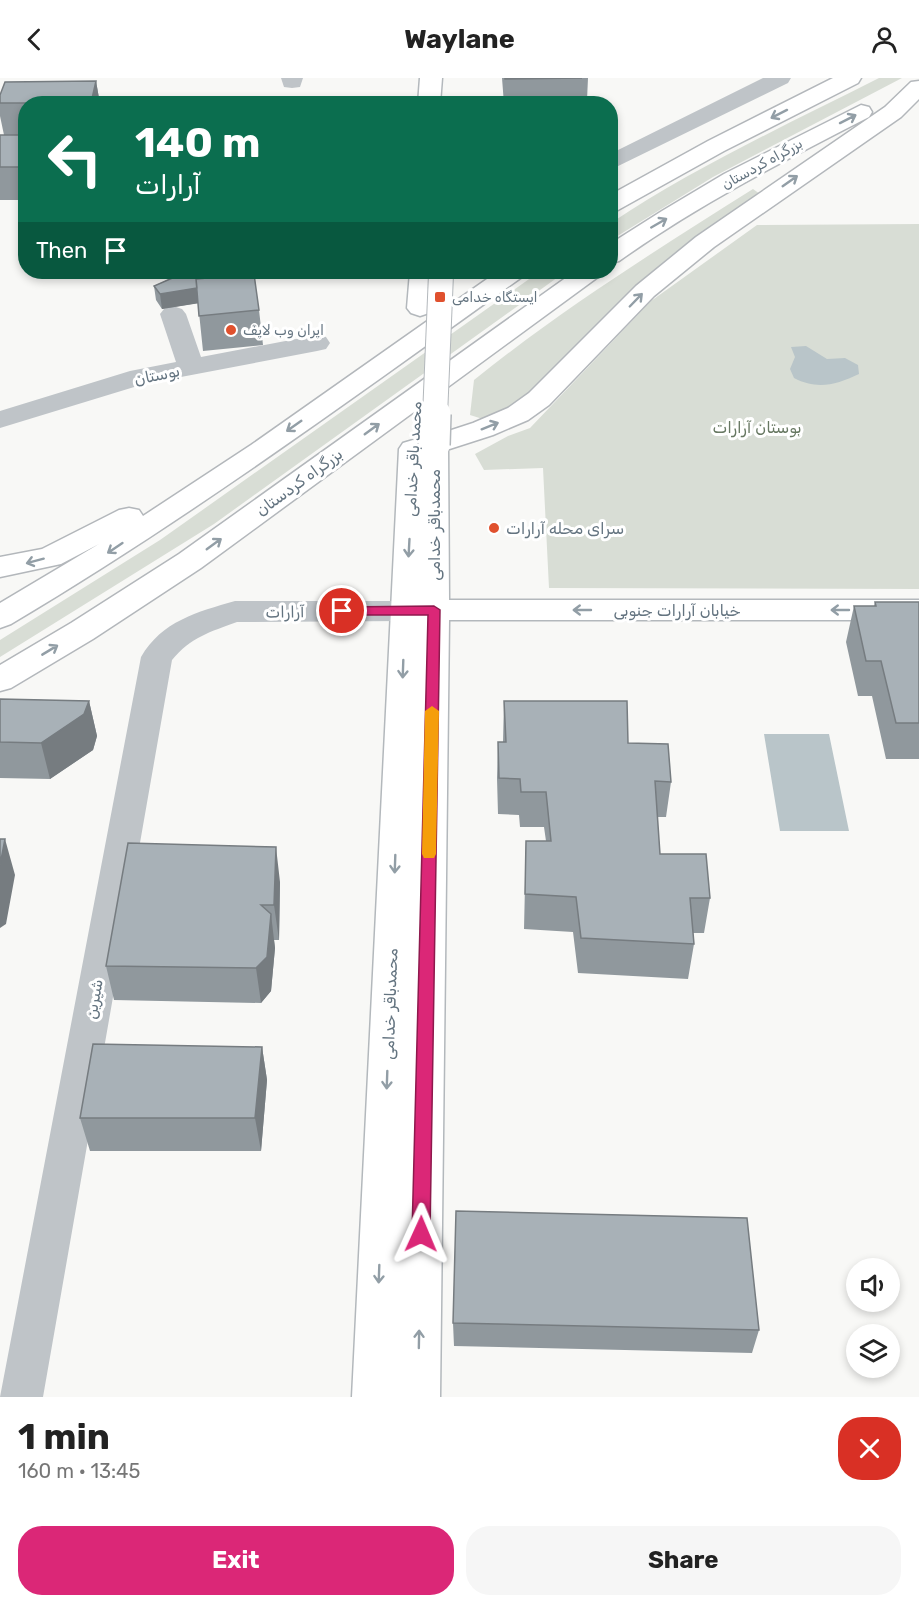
<!DOCTYPE html>
<meta charset="utf-8">
<style>
:root{--surface:#fff;--page:#f6f6f6;--text:#222;--muted:#767676;--accent:#db2777}
body{margin:0;font-family:Rubik,Vazirmatn,sans-serif;background:var(--page);color:var(--text);height:100vh;display:flex;flex-direction:column;font-size:22px;white-space:nowrap}
*{box-sizing:border-box;margin:0}
p{font-size:20px;color:var(--muted)}
.icon{flex:none;width:33px;height:33px;fill:none;stroke:currentColor;stroke-width:2;stroke-linecap:round;stroke-linejoin:round}
.map{position:relative;height:1319px;overflow:hidden}
.panel{display:flex;flex-direction:column;background:var(--surface);flex:1}
.panel>*{flex:none}
.banner{position:absolute;left:18px;top:18px;width:600px;height:183px;border-radius:24px;box-shadow:0 3px 9px #0003;background:#0b6e4f;color:#fff;overflow:hidden}
.buttons{position:absolute;left:846px;top:1180px;display:grid;gap:12px}
.buttons a{display:grid;place-items:center;width:54px;height:54px;border-radius:50%;background:var(--surface);box-shadow:0 3px 9px #0003;font-size:30px}
.pin{position:absolute;display:grid;place-items:center;width:51px;height:51px;color:#fff;margin:-26px;border:3px solid #fff;border-radius:50%;box-shadow:0 2px 6px #0007}
.me{position:absolute;width:66px;margin:-33px;rotate:1deg;stroke-linejoin:round;filter:drop-shadow(0 0 4px #0008)}
.turn{display:flex;align-items:center;gap:21px;height:126px;padding:0 18px;font-size:27px}
.turn .icon{width:78px;height:78px;stroke-width:2.5}
.turn b{display:block;font-size:42px;line-height:51px}
.then{display:flex;align-items:center;height:57px;padding:0 18px;background:#0003;gap:12px;font-size:22px}
.round{display:grid;place-items:center;flex:none;width:63px;height:63px;border-radius:24px;background:var(--page)}
.head{display:flex;align-items:center;justify-content:space-between;height:102px;padding:0 18px}
h1{font-size:36px;font-weight:700;line-height:45px}
.primary-button{display:flex;gap:12px;margin-top:auto;padding:12px 18px}
.primary-button a{flex:1;height:69px;border-radius:24px;background:var(--accent);color:#fff;font-size:24px;font-weight:700;line-height:69px;text-align:center}
.primary-button a+a{background:var(--page);color:var(--text)}
header{display:flex;justify-content:space-between;align-items:center;height:78px;padding:0 18px;background:var(--surface);font-size:27px;font-weight:700}
.map>svg:first-child{display:block}
</style>
<header><svg class="icon" aria-label="back" viewBox="0 0 24 24"><path d="M15 5l-7 7 7 7"/></svg>Waylane<svg class="icon" aria-label="person" viewBox="0 0 24 24"><circle cx="12" cy="8" r="4"/><path d="M4 21q1-7 8-7t8 7"/></svg></header>
<div class="map">
<svg width="919" height="1319" viewBox="0 0 919 1319">
<rect width="100%" height="100%" fill="#f8f8f6"/>
<path fill="#d8ddd5" d="M879 0H902L713 99 611 162V145C695 89 788 46 879 0Z
M753 111 760 116 664 184 505 337 489 343 470 337 474 302C562 231 658 171 753 111Z
M919 146V511L549 510 543 390 484 392 475 376 508 358 530 350 651 223 757 147Z
M539 194H565L214 446 0 579V562L160 462Z"/>
<path fill="#b9c5c9" d="M806 268 827 281 845 280 858 287 859 296C836 307 817 312 794 300L790 291 795 279 791 269Z
M764 656H829L849 753H780Z"/>
<g fill="none" stroke-linecap="round" stroke-linejoin="round">
<defs>
<path id="major" d="M420 0H442L440 26H418Z
M410 194H434L433 230 429 235 420 238 411 235 407 230Z
M434 358 444 361 448 367 449 522H919V542H449L440 1319H352L399 371 403 365 413 362 422 365 424 361Z"/>
<path id="highway" d="M833 0H861L858 5 724 73 618 132 610 134V117L708 63Z
M919 3V21L901 39 714 169 654 218 549 327 528 342 493 357 434 376 424 373 420 367 424 361 473 345 508 330 529 315 636 208 696 159 885 29 911 4Z
M861 27 869 29 872 34 869 39C783 83 698 127 619 183L610 185V166L662 133 724 96Z
M497 194H525L522 199C354 319 188 441 11 546L0 550V525L99 466 61 486 0 499V479L42 471 119 432 129 430 139 432 143 438 251 367Z
M574 194H601L598 199 201 490 93 561 11 610 0 613V587L71 545 179 476Z"/>
</defs>
<use href="#major" stroke="#b3b8bc" stroke-width="3"/>
<use href="#highway" stroke="#b3b7bb" stroke-width="3"/>
<path fill="#bfc4c8" fill-rule="evenodd" d="M281 0H303L300 9 292 10 284 9Z
M763 0H791L788 5 610 92V76Z
M173 228 182 231 186 236 201 279 317 257 326 259 330 265 326 271 317 273 144 306 0 350V333L130 293 176 284 160 236 164 231Z
M235 523H406L417 526 421 533 417 540 406 543 237 544C210 554 191 559 172 582L43 1319H0L141 579C162 543 197 534 235 523Z"/>
<use href="#major" fill="#fff" fill-rule="evenodd"/>
<use href="#highway" fill="#fff" fill-rule="evenodd"/>
<defs>
<path id="major-bridge-far1" d="M435 338 441 196"/>
<path id="major-bridge" d="M434 367 435 336"/>
</defs>
<use href="#major-bridge-far1" stroke="#b3b8bc" stroke-width="26" stroke-linecap="butt"/>
<use href="#major-bridge" stroke="#b3b8bc" stroke-width="34" stroke-linecap="butt"/>
<use href="#major-bridge-far1" stroke="#fff" stroke-width="24"/>
<use href="#major-bridge" stroke="#fff" stroke-width="31"/>
</g>
<path fill="#90989d" d="M502 0H588L587 22H581V26H504Z
M96 3 100 26H26V122H0V57H4L0 38V17Z
M170 194H221V199L259 232 263 267 203 273 198 225 162 231 156 222 154 208 171 200Z
M875 524H919V681H886L872 618H858L846 564 854 528H874Z
M0 621 89 623 97 658 93 672 50 701 0 700Z
M504 623 628 665 671 704 666 739H657L660 776 710 820 704 855H693L694 866 688 901 578 895 573 854 524 851 526 763H546L544 749H520L519 737 498 736 497 700 498 664H503Z
M280 804 279 862H274L275 870 271 913 261 925 114 922 106 888Z
M262 969 267 1002 261 1073H90L80 1040Z
M453 1245 759 1252 752 1275 454 1268Z"/>
<path fill="#767c80" d="M96 3 100 26H91Z
M218 194H221L219 222 162 231 160 216Z
M89 623 97 658 93 672 50 701 41 665Z
M5 761 15 797 6 846 0 850V787Z
M276 769 280 804 279 862 274 827Z
M271 836 275 870 271 913 261 925 256 890Z
M262 969 267 1002 261 1073 255 1040Z"/>
<path fill="#a8b1b7" stroke="#767c80" stroke-width="1.5" d="M505 0H582L505 1Z
M96 3 91 25H0V17L5 4Z
M0 57H26V89H0Z
M183 194H218V199L196 201 197 210 160 216 154 208 184 195Z
M254 196 259 232 199 238 196 201Z
M875 524H919V645H896L881 583H866L854 528H876Z
M0 621 89 623 84 636 41 665 0 664Z
M504 623H627L628 665 668 666 671 704 655 703 660 776H706L710 820H690L694 866 581 860 576 819 525 816 526 763H551L546 714H521L520 701 499 700 498 664H506Z
M0 761H5L0 787Z
M128 765 276 769 274 827H261L271 836 267 879 256 890 106 888Z
M93 966 262 969 255 1040H80Z
M456 1133 747 1140 759 1252 453 1245Z"/>
<defs><path id="oneway-shaft" d="M-6 0H5M1.5-3L5.5 0L1.5 3" fill="none" stroke-width="1.6" stroke-linecap="round" stroke-linejoin="round" transform="scale(1.5)"/></defs>
<g stroke="#929ea6">
<use href="#oneway-shaft" transform="translate(779 36) rotate(153)"/>
<use href="#oneway-shaft" transform="translate(848 41) rotate(-27)"/>
<use href="#oneway-shaft" transform="translate(790 103) rotate(-35)"/>
<use href="#oneway-shaft" transform="translate(659 145) rotate(-30)"/>
<use href="#oneway-shaft" transform="translate(636 222) rotate(-46)"/>
<use href="#oneway-shaft" transform="translate(294 348) rotate(145)"/>
<use href="#oneway-shaft" transform="translate(490 348) rotate(-22)"/>
<use href="#oneway-shaft" transform="translate(372 351) rotate(-36)"/>
<use href="#oneway-shaft" transform="translate(214 466) rotate(-36)"/>
<use href="#oneway-shaft" transform="translate(115 470) rotate(146)"/>
<use href="#oneway-shaft" transform="translate(409 470) rotate(93)"/>
<use href="#oneway-shaft" transform="translate(35 483) rotate(165)"/>
<use href="#oneway-shaft" transform="translate(582 532) rotate(180)"/>
<use href="#oneway-shaft" transform="translate(840 532) rotate(180)"/>
<use href="#oneway-shaft" transform="translate(50 572) rotate(-31)"/>
<use href="#oneway-shaft" transform="translate(403 591) rotate(92)"/>
<use href="#oneway-shaft" transform="translate(395 786) rotate(92)"/>
<use href="#oneway-shaft" transform="translate(387 1002) rotate(92)"/>
<use href="#oneway-shaft" transform="translate(379 1196) rotate(92)"/>
<use href="#oneway-shaft" transform="translate(419 1261) rotate(-89)"/>
</g>
<path fill="#db2777" stroke="#8e194d" stroke-width="1.5" d="M434 528 440 532 430 1156 427 1162 421 1164 415 1162 412 1156 428 537H342L335 533 342 529Z"/>
<path fill="#f59e0b" d="M432 628 439 633 436 776 434 780H424L422 776 425 633Z"/>
<g fill="#e0512e" stroke="#fff" stroke-width="2">
<rect x="434" y="213" width="12" height="12" rx="3"/>
<circle cx="231" cy="252" r="6"/>
<circle cx="494" cy="450" r="6"/>
</g>
<g text-anchor="middle" dominant-baseline="central" stroke-width="6" stroke-linejoin="round" paint-order="stroke">
<g font-size="14" fill="#647480" stroke="#fff">
<text transform="translate(762 86) rotate(-29)">بزرگراه کردستان</text>
</g>
<g font-size="14" fill="#647480" stroke="#fff" text-anchor="start">
<text x="452" y="219">ایستگاه خدامی</text>
<text x="243" y="252">ایران وب لایف</text>
</g>
<g font-size="16" fill="#647480" stroke="#fff">
<text transform="translate(157 297) rotate(-12)">بوستان</text>
<text transform="translate(413 381) rotate(-87)">محمد باقر خدامی</text>
<text transform="translate(299 404) rotate(-36)">بزرگراه کردستان</text>
<text transform="translate(434 447) rotate(-90)">محمدباقر خدامی</text>
<text x="677" y="532">خیابان آرارات جنوبی</text>
<text transform="translate(285 534) rotate(-1)">آرارات</text>
<text transform="translate(94 921) rotate(-80)">شیرین</text>
<text transform="translate(390 926) rotate(-88)">محمدباقر خدامی</text>
</g>
<g font-size="16" fill="#677862" stroke="#fff">
<text x="757" y="349">بوستان آرارات</text>
</g>
<g font-size="16" fill="#647480" stroke="#fff" text-anchor="start">
<text x="506" y="450">سرای محله آرارات</text>
</g>
</g>
</svg>
<div class="buttons">
<a><svg class="icon" aria-label="sound" viewBox="0 0 24 24"><path d="M4 9h4l5-4v14l-5-4H4zM17 9q2 3 0 6"/></svg></a>
<a><svg class="icon" aria-label="layers" viewBox="0 0 24 24"><path d="M12 4l9 5-9 5-9-5zM3 14l9 5 9-5"/></svg></a>
</div>
<div class="pin" style="left:342px;top:533px;background:#d93025"><svg class="icon" aria-label="arrive" viewBox="0 0 24 24"><path d="M6 21V4h12l-3 4 3 4H6"/></svg></div>
<svg class="me" style="left:421px;top:1156px" viewBox="-20 -20 40 40"><path d="M0-17L14 15 0 8-14 15z" fill="#db2777" stroke="#fff" stroke-width="4"/></svg>
<div class="banner">
<div class="turn"><svg class="icon" aria-label="left" viewBox="0 0 24 24"><path d="M17 20v-9H6M10 6l-5 5 5 5"/></svg><div><b>140 m</b>آرارات</div></div>
<div class="then">Then<svg class="icon" aria-label="arrive" viewBox="0 0 24 24"><path d="M6 21V4h12l-3 4 3 4H6"/></svg></div>
</div>
</div>
<section class="panel">
<div class="head"><div><h1>1 min</h1><p>160 m · 13:45</p></div><a class="round" style="background:#d93025;color:#fff"><svg class="icon" aria-label="close" viewBox="0 0 24 24"><path d="M6 6l12 12M18 6L6 18"/></svg></a></div>
<div class="primary-button"><a>Exit</a><a>Share</a></div>
</section>
